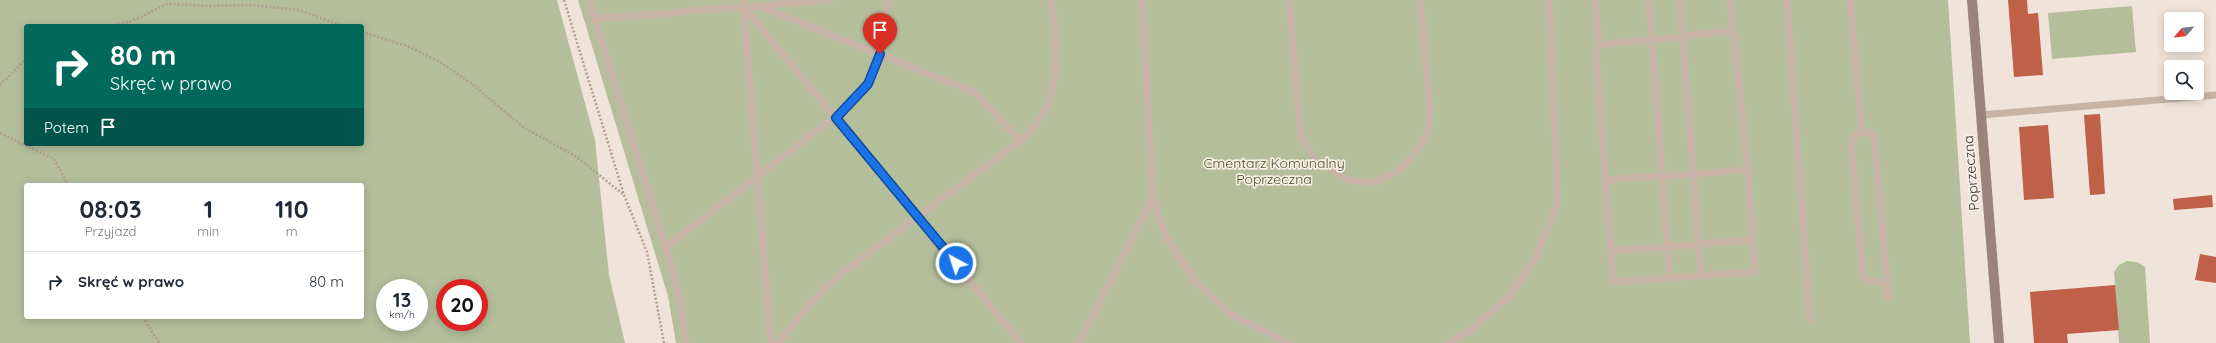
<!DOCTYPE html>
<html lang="pl">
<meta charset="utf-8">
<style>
:root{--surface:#fff;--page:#f2f2f3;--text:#1f2937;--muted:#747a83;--line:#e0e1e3}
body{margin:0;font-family:Quicksand,sans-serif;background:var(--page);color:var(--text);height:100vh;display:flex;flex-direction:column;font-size:15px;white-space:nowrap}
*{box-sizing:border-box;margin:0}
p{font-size:13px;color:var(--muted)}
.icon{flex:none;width:22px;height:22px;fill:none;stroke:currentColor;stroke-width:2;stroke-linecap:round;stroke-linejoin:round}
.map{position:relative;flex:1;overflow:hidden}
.sheet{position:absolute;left:24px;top:183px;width:340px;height:136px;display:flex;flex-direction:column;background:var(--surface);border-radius:4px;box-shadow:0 2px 10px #0003}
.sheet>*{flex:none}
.banner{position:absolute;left:24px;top:24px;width:340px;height:122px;border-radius:4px;box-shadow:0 2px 10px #0003;background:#00695c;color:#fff;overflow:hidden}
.needle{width:26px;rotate:241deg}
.fabs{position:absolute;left:2164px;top:12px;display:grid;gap:8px}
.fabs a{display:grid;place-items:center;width:40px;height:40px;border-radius:4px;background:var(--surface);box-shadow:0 2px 10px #0003;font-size:20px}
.speed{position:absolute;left:376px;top:279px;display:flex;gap:8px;font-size:20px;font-weight:700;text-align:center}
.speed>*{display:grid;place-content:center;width:52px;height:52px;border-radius:50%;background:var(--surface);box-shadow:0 2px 10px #0003;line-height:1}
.speed small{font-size:10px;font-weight:400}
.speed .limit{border:6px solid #d22;background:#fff;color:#111}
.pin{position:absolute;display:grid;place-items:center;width:34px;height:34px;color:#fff;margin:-41px -17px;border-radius:50% 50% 50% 0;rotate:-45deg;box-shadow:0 0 4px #0007}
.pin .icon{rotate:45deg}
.me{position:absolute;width:44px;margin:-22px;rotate:320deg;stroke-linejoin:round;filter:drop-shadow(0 0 3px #0008)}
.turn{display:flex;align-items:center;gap:14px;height:84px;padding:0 20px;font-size:18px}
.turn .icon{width:52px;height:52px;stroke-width:2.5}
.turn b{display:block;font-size:28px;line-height:34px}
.then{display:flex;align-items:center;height:38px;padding:0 20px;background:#0003;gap:8px;font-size:15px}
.eta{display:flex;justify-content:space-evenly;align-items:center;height:68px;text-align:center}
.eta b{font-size:24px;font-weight:700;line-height:28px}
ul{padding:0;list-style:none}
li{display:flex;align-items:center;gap:12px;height:60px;padding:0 20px;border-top:1px solid var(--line)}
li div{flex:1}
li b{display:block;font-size:15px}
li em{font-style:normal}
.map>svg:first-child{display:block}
</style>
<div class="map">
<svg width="2216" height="343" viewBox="0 0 2216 343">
<rect width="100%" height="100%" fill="#f0e4da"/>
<path fill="#b4be9b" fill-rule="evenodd" d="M0 0H557L595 140 609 275 625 343H0ZM26 26H362V144H26ZM26 185H362V317H26ZM385 288H419V322H385ZM445 288H479V322H445Z
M578 0H1948L1970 343H676L668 296Z
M2132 6 2136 52 2052 59 2048 13Z
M2127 261 2137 262 2145 267 2150 343H2119L2114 272 2119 265Z"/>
<path fill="#bf6049" d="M2008 0H2027L2028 14 2038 13 2043 75 2014 77Z
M2100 114 2105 194 2090 195 2084 115Z
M2048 125 2054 198 2024 200 2019 127Z
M2212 195 2213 207 2174 210 2173 199Z
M2200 254 2216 257V283L2195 280Z
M2115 285 2119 330 2067 334 2068 343H2034L2030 292Z"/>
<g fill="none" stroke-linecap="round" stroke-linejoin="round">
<path stroke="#b39e91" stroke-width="2.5" stroke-dasharray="2 2" stroke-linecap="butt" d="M564 0 624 195 647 252 664 343
M110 26 132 21 167 4 210 6 250 5 299 10 343 26
M362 32 407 46 440 62 472 84 523 127 577 157 624 195
M0 85 26 59
M0 133 54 159 68 185
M143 317 159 343"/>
<path stroke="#c7b4a7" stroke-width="7" d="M589 0 670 261 681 304 686 343
M743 0 771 343
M1142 0 1153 197 1165 235 1196 282 1231 314 1289 343
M1289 0 1301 138 1317 161 1351 181 1376 182 1399 171 1421 146 1429 129 1430 107 1420 0
M1595 0 1599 45 1596 52 1613 282 1755 272 1748 170 1730 0
M1649 0 1670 278
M1680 0 1701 276
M1787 0 1810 319
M1850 0 1862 133
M759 6 976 93 1020 141
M744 7 1021 343
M594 19 831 0
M1599 45 1733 31
M1981 115 2216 95
M1606 180 1748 170
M666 247 850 105 868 85 880 54 888 0
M1611 251 1753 240
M1887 281 1869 282 1863 276 1851 141 1858 133 1870 132 1874 136 1887 281 1888 297
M778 343 816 297 843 272 1020 141C1026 134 1034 128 1039 120 1062 86 1057 39 1051 0
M1079 343 1153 197
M1447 343 1471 330 1509 297 1536 257 1558 202 1549 0"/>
<path stroke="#9a8378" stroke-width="10" d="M1972 0 1999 343"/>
</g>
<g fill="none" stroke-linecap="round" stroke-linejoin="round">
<defs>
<path id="route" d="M880 54 868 84 836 118 956 263"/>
</defs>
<use href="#route" stroke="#114b97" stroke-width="10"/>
<use href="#route" stroke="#1a73e8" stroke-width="7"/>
</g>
<g text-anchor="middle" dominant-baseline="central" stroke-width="3.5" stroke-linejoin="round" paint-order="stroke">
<g font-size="14" fill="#45502c" stroke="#f8efe6">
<text x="1274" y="163">Cmentarz Komunalny<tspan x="1274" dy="16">Poprzeczna</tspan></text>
</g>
<g font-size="14" fill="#342a27" stroke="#f8efe6">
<text transform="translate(1971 173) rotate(-95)">Poprzeczna</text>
</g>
</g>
</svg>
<div class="fabs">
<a><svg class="needle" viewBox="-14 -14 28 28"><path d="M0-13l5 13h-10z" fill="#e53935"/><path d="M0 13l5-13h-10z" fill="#747a83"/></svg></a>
<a><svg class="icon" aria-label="search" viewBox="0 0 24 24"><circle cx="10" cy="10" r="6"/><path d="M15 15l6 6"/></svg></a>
</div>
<div class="speed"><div>13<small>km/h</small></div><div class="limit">20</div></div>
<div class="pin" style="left:880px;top:54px;background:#d93025"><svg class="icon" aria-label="arrive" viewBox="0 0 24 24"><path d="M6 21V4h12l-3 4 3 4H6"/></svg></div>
<svg class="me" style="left:956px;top:263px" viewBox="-20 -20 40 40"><circle r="17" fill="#1a73e8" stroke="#fff" stroke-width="3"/><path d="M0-11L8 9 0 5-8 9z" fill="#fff"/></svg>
<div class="banner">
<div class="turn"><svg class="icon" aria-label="right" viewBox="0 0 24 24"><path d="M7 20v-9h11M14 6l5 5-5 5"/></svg><div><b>80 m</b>Skręć w prawo</div></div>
<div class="then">Potem<svg class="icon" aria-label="arrive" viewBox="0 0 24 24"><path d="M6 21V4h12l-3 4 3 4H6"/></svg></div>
</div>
<section class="sheet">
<div class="eta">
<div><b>08:03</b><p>Przyjazd</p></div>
<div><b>1</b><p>min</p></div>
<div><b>110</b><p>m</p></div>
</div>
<ul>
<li><svg class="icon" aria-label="right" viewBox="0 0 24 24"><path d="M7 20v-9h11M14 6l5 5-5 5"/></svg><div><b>Skręć w prawo</b></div><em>80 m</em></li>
</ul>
</section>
</div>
